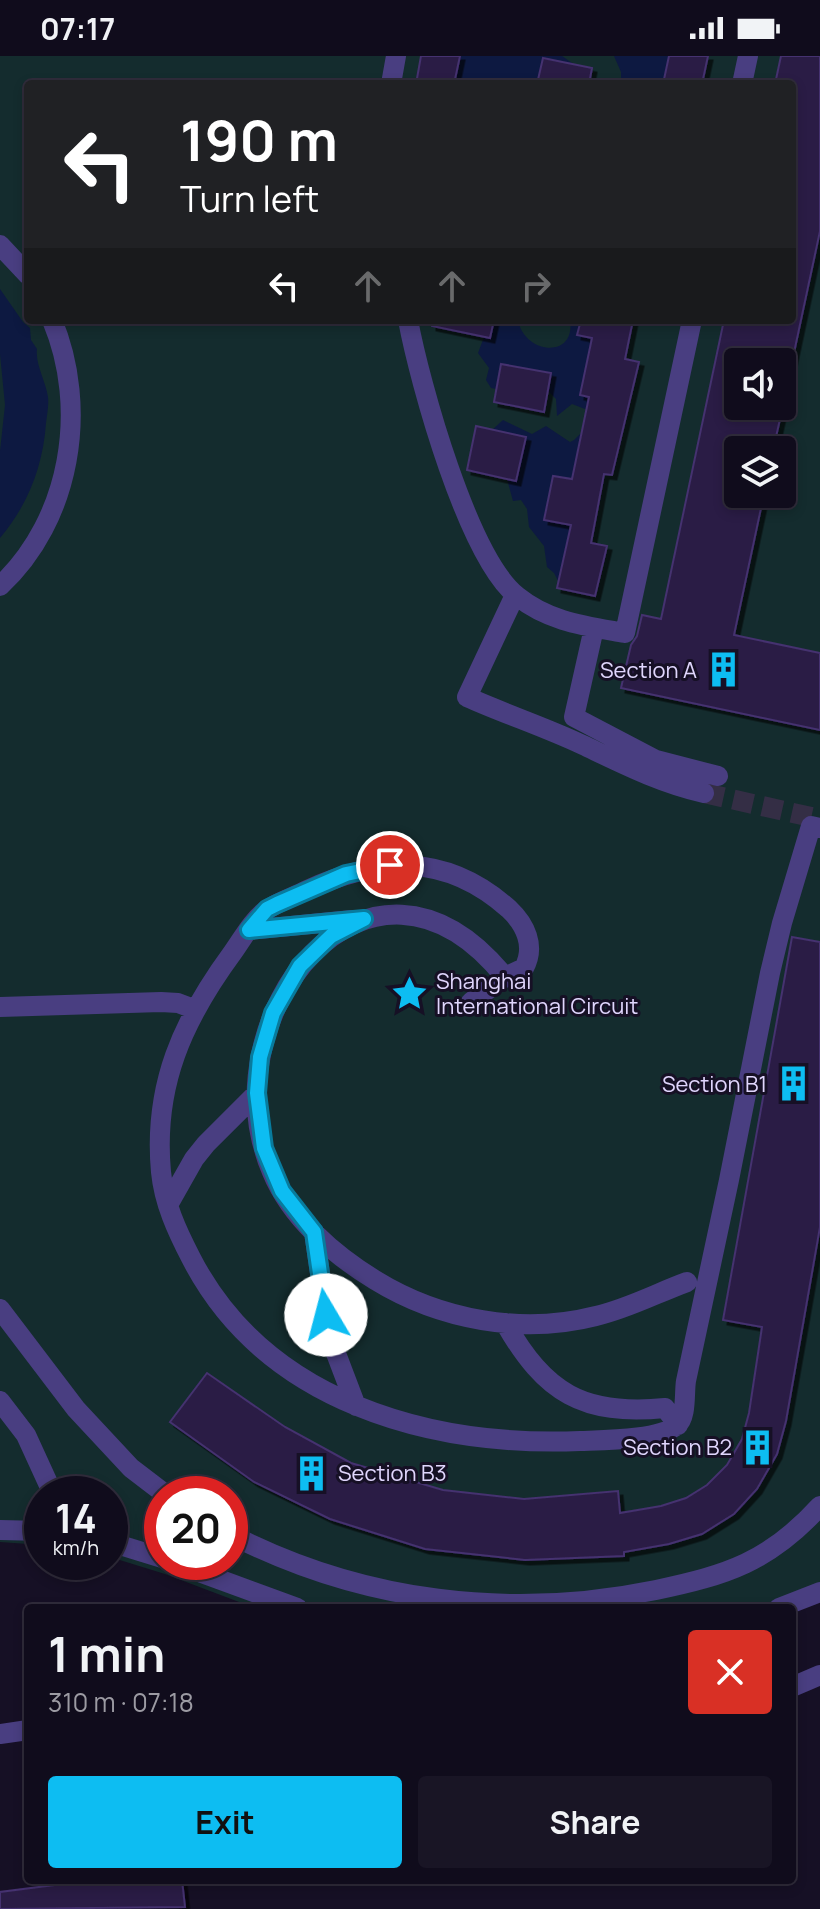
<!DOCTYPE html>
<meta charset="utf-8">
<style>
:root{--surface:#100c1c;--page:#191525;--text:#f1f3f6;--muted:#9c9ba3;--line:#302c3b;--accent:#0dbdf2}
body{margin:0;font-family:Manrope,sans-serif;background:var(--page);color:var(--text);height:100vh;display:flex;flex-direction:column;font-size:30px;white-space:nowrap}
*{box-sizing:border-box;margin:0}
p{font-size:26px;color:var(--muted)}
.icon{flex:none;width:44px;height:44px;fill:none;stroke:currentColor;stroke-width:2;stroke-linecap:round;stroke-linejoin:round}
.map{position:relative;flex:1;overflow:hidden}
.drawer{position:absolute;left:24px;top:1548px;width:772px;height:280px;display:flex;flex-direction:column;background:var(--surface);border-radius:8px;box-shadow:0 4px 12px #0003,0 0 0 2px var(--line)}
.drawer>*{flex:none}
.top-card{position:absolute;left:24px;top:24px;width:772px;height:244px;border-radius:8px;box-shadow:0 4px 12px #0003,0 0 0 2px var(--line);background:#202124;color:#fff;overflow:hidden}
.tools{position:absolute;left:724px;top:292px;display:grid;gap:16px}
.tools a{display:grid;place-items:center;width:72px;height:72px;border-radius:8px;background:var(--surface);box-shadow:0 4px 12px #0003,0 0 0 2px var(--line);font-size:40px}
.speed{position:absolute;left:24px;top:1420px;display:flex;gap:16px;font-size:40px;font-weight:700;text-align:center}
.speed>*{display:grid;place-content:center;width:104px;height:104px;border-radius:50%;background:var(--surface);box-shadow:0 4px 12px #0003,0 0 0 2px var(--line);line-height:1}
.speed small{font-size:20px;font-weight:400}
.speed .limit{border:12px solid #d22;background:#fff;color:#111}
.pin{position:absolute;display:grid;place-items:center;width:68px;height:68px;color:#fff;margin:-34px;border:4px solid #fff;border-radius:50%;box-shadow:0 2px 8px #0007}
.me{position:absolute;width:88px;margin:-44px;rotate:352deg;stroke-linejoin:round;filter:drop-shadow(0 0 6px #0008)}
.turn{display:flex;align-items:center;gap:28px;height:168px;padding:0 24px;font-size:36px}
.turn .icon{width:104px;height:104px;stroke-width:2.5}
.turn b{display:block;font-size:56px;line-height:68px}
.lanes{display:flex;align-items:center;height:76px;padding:0 24px;background:#0003;justify-content:center;gap:40px;direction:ltr}
.lanes .off{opacity:.35}
.round{display:grid;place-items:center;flex:none;width:84px;height:84px;border-radius:8px;background:var(--page)}
.headline{display:flex;align-items:center;justify-content:space-between;height:136px;padding:0 24px}
h1{font-size:48px;font-weight:700;line-height:60px}
.button{display:flex;gap:16px;margin-top:auto;padding:16px 24px}
.button a{flex:1;height:92px;border-radius:8px;background:var(--accent);color:#111;font-size:32px;font-weight:700;line-height:92px;text-align:center}
.button a+a{background:var(--page);color:var(--text)}
.status{display:flex;justify-content:space-between;align-items:center;height:56px;padding:0 40px;background:var(--surface);direction:ltr}
.status svg{height:22px;fill:currentColor}
.map>svg:first-child{display:block}
</style>
<div class="status"><b>07:17</b><svg viewBox="0 0 49 12"><path d="M0 12V9h3v3zM5 12V6h3v6zM10 12V3h3v9zM15 12V0h3v12zM26 1h20v11H26zM47 4h2v5h-2z"/></svg></div>
<div class="map">
<svg width="820" height="1853" viewBox="0 0 820 1853">
<defs>
<filter id="shadow"><feDropShadow dx="4.5" dy="4.5" stdDeviation="0" flood-color="#0009"/></filter>
</defs>
<rect width="100%" height="100%" fill="#161025"/>
<path fill="#142c2e" fill-rule="evenodd" d="M0 0H820V1545L792 1552H255L165 1518 110 1501V1438H42V1489L0 1486ZM28 28H792V264H28ZM738 306H782V350H738ZM738 394H782V438H738ZM162 1438H230V1506H162Z"/>
<path fill="#0d1941" d="M460 0H562L575 9 543 2 537 28H454Z
M614 0H669L665 21 697 28H621V16Z
M0 233 23 266 30 272 31 284 37 293C35 308 46 326 48 341 49 349 47 359 46 367 43 410 28 449 0 482V395L5 349 0 298Z
M494 264H518C524 298 576 304 570 264H581L578 279 606 285 607 344 585 353 572 348 557 360 556 343 548 335 551 317 502 308 496 333 491 332 486 324 489 312 478 297 484 281 490 282Z
M503 364 532 378 546 370 570 386 574 384 582 376V425L553 420 544 464 584 472 568 482 558 525 554 517 547 511 544 490 529 471 527 453 521 444 513 445 507 423 516 424 525 381 492 374Z"/>
<path fill="#2a1d45" stroke="#45316f" stroke-width="2" filter="url(#shadow)" d="M421 0H460L454 28H416Z
M669 0H708L702 28H663Z
M781 0H820V175L792 306H738V350H783L773 394H738V438H764L734 579 820 597V674L621 632 631 589 637 580 642 559 661 563 724 264H792V28H775Z
M543 2 592 12 589 28H537Z
M432 264H494L490 282 432 270Z
M581 264H633L625 303 639 306 612 419 604 418 591 487 607 490 595 540 557 532 571 469 544 464 553 420 572 423 589 341 580 339 592 282 577 279Z
M501 308 551 317 544 356 494 346Z
M476 370 526 381 516 425 467 414Z
M792 881 820 886V1171L786 1365 777 1398 757 1433 734 1458 702 1478 669 1488 624 1496V1500L525 1504 425 1493 330 1463 254 1426 170 1366 207 1317 285 1371 351 1407 443 1434 524 1443 618 1435 620 1457 661 1450 686 1442 707 1429 727 1409 742 1383 749 1357 762 1271 723 1264Z
M94 1824H182L185 1851 0 1853V1836Z"/>
<g fill="none" stroke-linecap="round" stroke-linejoin="round">
<path stroke="#342e45" stroke-width="20" stroke-dasharray="20 10" stroke-linecap="butt" d="M704 737 820 763"/>
<path stroke="#493e81" stroke-width="20" d="M391 28 396 0
M742 28 748 0
M0 189 28 219
M408 264C420 328 468 501 517 540 549 566 586 570 625 577L692 264
M0 530C71 464 89 352 52 264
M515 539 467 641C505 658 545 671 583 689 623 708 660 727 704 737
M594 572 574 661 656 704 718 720
M249 874 352 864
M505 921C368 752 206 963 272 1116 291 1162 334 1199 375 1224 440 1264 522 1279 596 1260 627 1253 657 1237 687 1226
M471 946 505 921 524 912C536 890 525 868 509 853 445 796 380 801 307 834 294 841 277 846 265 855 252 865 243 882 233 896 183 964 153 1029 161 1116 164 1147 177 1175 191 1202 265 1346 429 1391 580 1385 603 1384 660 1384 677 1369 687 1361 684 1337 686 1325L729 1124 770 917 782 867 811 770 820 772
M0 951 161 946 178 947 194 953
M168 1149 194 1103 206 1088 257 1037
M314 1176 329 1279 356 1350
M0 1253 76 1353 131 1412 165 1438
M505 1267C545 1337 583 1360 665 1352L678 1369
M0 1345 26 1379 53 1438
M0 1474 42 1475
M230 1478C362 1546 510 1564 656 1534 727 1519 769 1506 820 1450
M110 1486 162 1502
M172 1506 297 1552
M779 1552 820 1536
M792 1631 820 1619
M0 1678 28 1674"/>
</g>
<g fill="none" stroke-linecap="round" stroke-linejoin="round">
<defs>
<path id="route" d="M326 1259 314 1176 282 1135 264 1092 257 1037 260 1001 273 957 300 910 331 880 364 863 249 874 267 853 277 848 346 818 390 809"/>
</defs>
<use href="#route" stroke="#087b9d" stroke-width="20"/>
<use href="#route" stroke="#0dbdf2" stroke-width="14"/>
</g>
<defs>
<symbol id="building-bare" viewBox="-9 -9 18 18"><path d="M-4-6H4V6H1V3H-1V6H-4ZM-2.5-4.3h1.7v1.8h-1.7ZM.8-4.3h1.7v1.8H.8ZM-2.5-1h1.7V.8h-1.7ZM.8-1h1.7V.8H.8Z" fill="#0dbdf2" stroke="#161025" stroke-width="2.5" paint-order="stroke"/></symbol>
<symbol id="sight-bare" viewBox="-9 -9 18 18"><path d="M0-6L1.8-2.2L6-1.7L2.9 1.2L3.7 5.4L0 3.3L-3.7 5.4L-2.9 1.2L-6-1.7L-1.8-2.2Z" fill="#0dbdf2" stroke="#161025" stroke-width="2.5" paint-order="stroke"/></symbol>
</defs>
<g fill-rule="evenodd">
<use href="#building-bare" x="698" y="588" width="51" height="51"/>
<use href="#sight-bare" x="384" y="912" width="51" height="51"/>
<use href="#building-bare" x="768" y="1002" width="51" height="51"/>
<use href="#building-bare" x="732" y="1366" width="51" height="51"/>
<use href="#building-bare" x="286" y="1392" width="51" height="51"/>
</g>
<g text-anchor="middle" dominant-baseline="central" stroke-width="6" stroke-linejoin="round" paint-order="stroke">
<g font-size="22" fill="#e0d6fd" stroke="#161025" text-anchor="end">
<text x="697" y="614">Section A</text>
<text x="436" y="925" text-anchor="start">Shanghai<tspan x="436" dy="25">International Circuit</tspan></text>
<text x="767" y="1028">Section B1</text>
<text x="732" y="1391">Section B2</text>
<text x="338" y="1417" text-anchor="start">Section B3</text>
</g>
</g>
</svg>
<div class="tools">
<a><svg class="icon" aria-label="sound" viewBox="0 0 24 24"><path d="M4 9h4l5-4v14l-5-4H4zM17 9q2 3 0 6"/></svg></a>
<a><svg class="icon" aria-label="layers" viewBox="0 0 24 24"><path d="M12 4l9 5-9 5-9-5zM3 14l9 5 9-5"/></svg></a>
</div>
<div class="speed"><div>14<small>km/h</small></div><div class="limit">20</div></div>
<div class="pin" style="left:390px;top:809px;background:#d93025"><svg class="icon" aria-label="arrive" viewBox="0 0 24 24"><path d="M6 21V4h12l-3 4 3 4H6"/></svg></div>
<svg class="me" style="left:326px;top:1259px" viewBox="-20 -20 40 40"><circle r="19" fill="#fff"/><path d="M0-13L10 11 0 6-10 11z" fill="#0dbdf2"/></svg>
<div class="top-card">
<div class="turn"><svg class="icon" aria-label="left" viewBox="0 0 24 24"><path d="M17 20v-9H6M10 6l-5 5 5 5"/></svg><div><b>190 m</b>Turn left</div></div>
<div class="lanes"><svg class="icon" aria-label="left" viewBox="0 0 24 24"><path d="M17 20v-9H6M10 6l-5 5 5 5"/></svg><svg class="icon off" aria-label="ahead" viewBox="0 0 24 24"><path d="M12 20V5M6 11l6-6 6 6"/></svg><svg class="icon off" aria-label="ahead" viewBox="0 0 24 24"><path d="M12 20V5M6 11l6-6 6 6"/></svg><svg class="icon off" aria-label="right" viewBox="0 0 24 24"><path d="M7 20v-9h11M14 6l5 5-5 5"/></svg></div>
</div>
<section class="drawer">
<div class="headline"><div><h1>1 min</h1><p>310 m · 07:18</p></div><a class="round" style="background:#d93025;color:#fff"><svg class="icon" aria-label="close" viewBox="0 0 24 24"><path d="M6 6l12 12M18 6L6 18"/></svg></a></div>
<div class="button"><a>Exit</a><a>Share</a></div>
</section>
</div>
